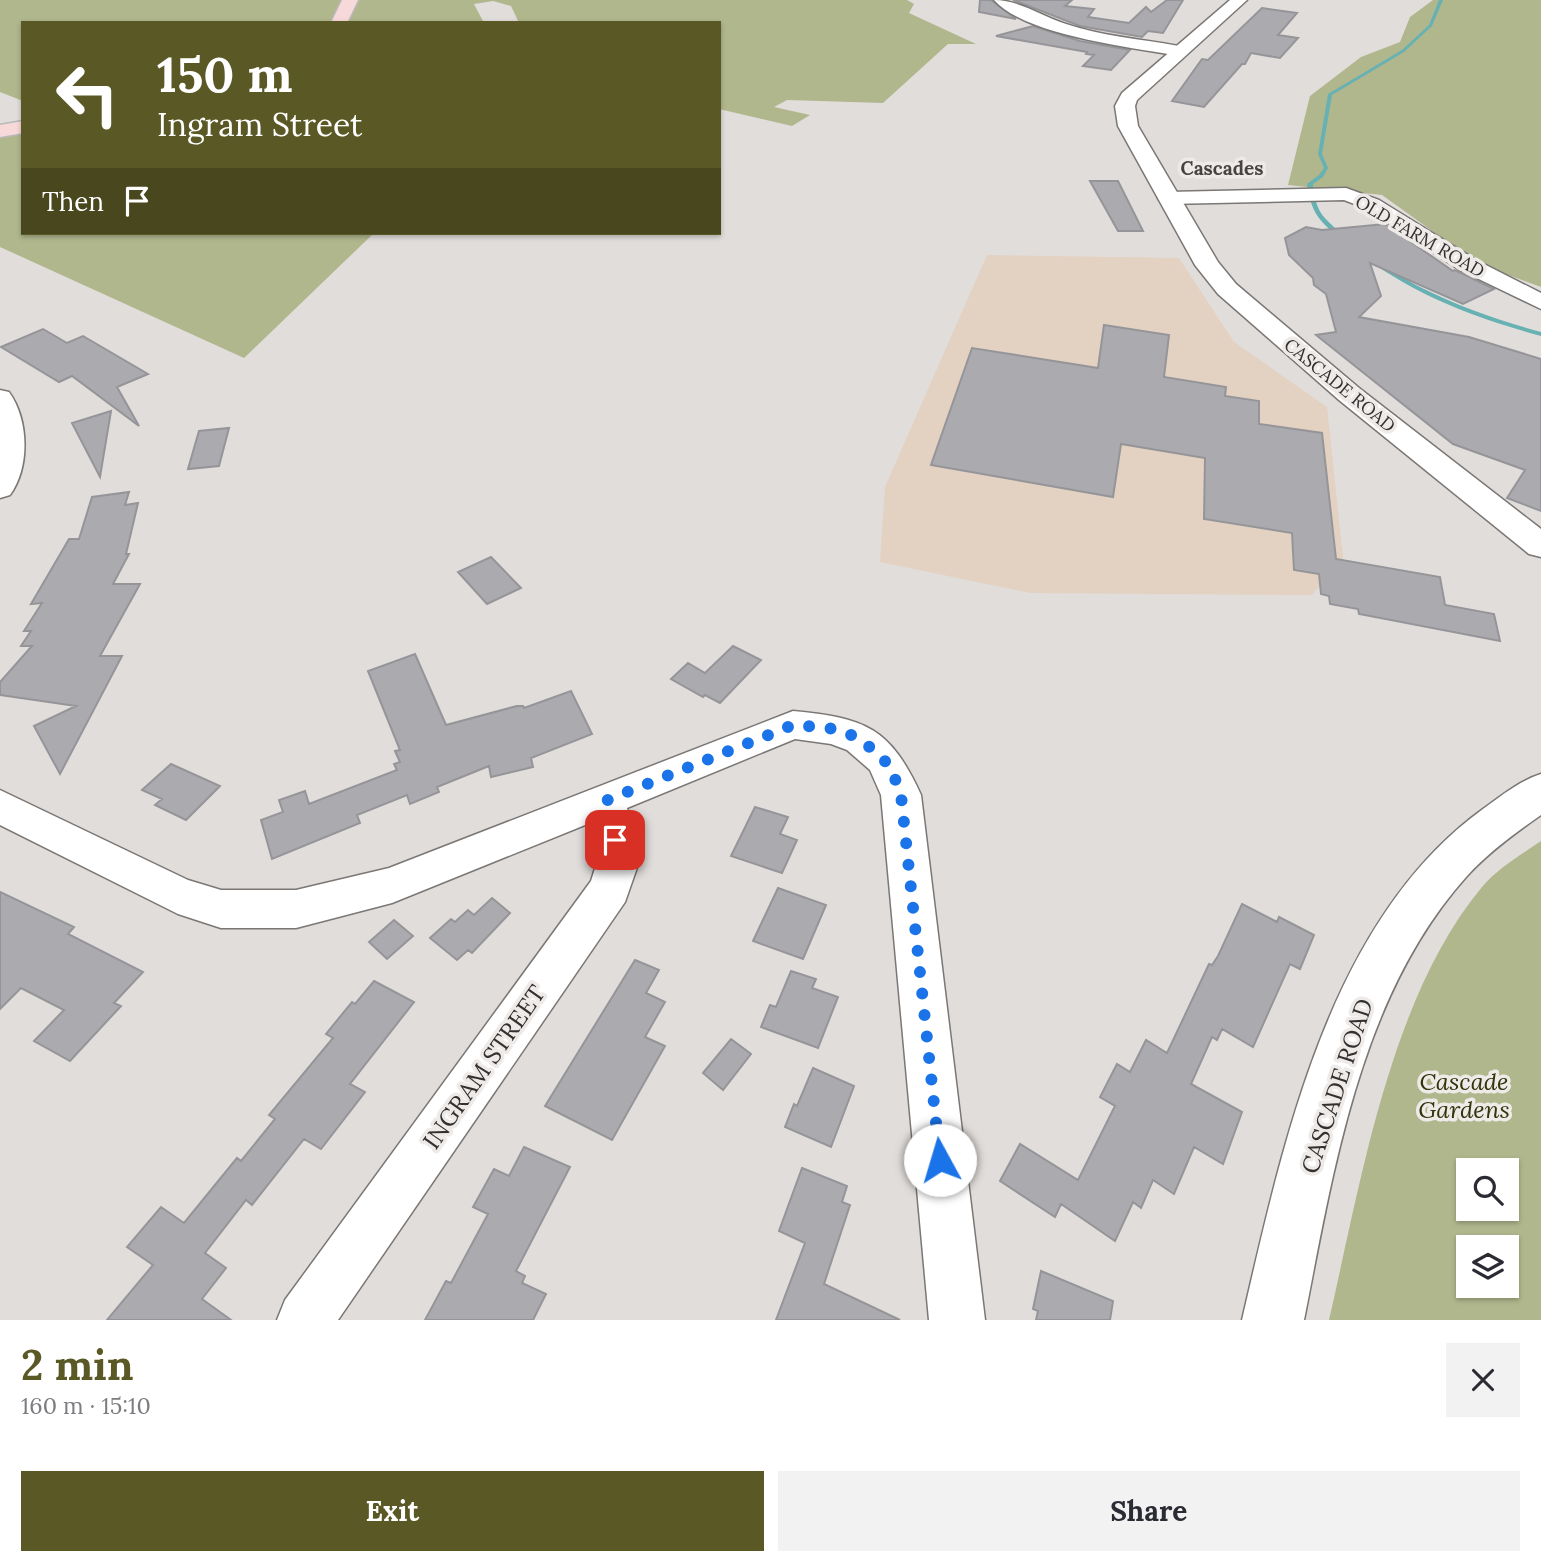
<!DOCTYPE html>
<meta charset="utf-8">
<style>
:root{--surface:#fff;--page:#f2f2f3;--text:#2b2b33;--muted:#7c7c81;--accent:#5a5926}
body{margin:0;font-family:Lora,serif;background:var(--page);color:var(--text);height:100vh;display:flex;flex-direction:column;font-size:26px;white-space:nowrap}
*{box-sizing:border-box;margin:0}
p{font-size:23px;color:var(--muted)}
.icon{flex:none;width:38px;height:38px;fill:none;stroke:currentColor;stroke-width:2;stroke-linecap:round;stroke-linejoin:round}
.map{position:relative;height:1320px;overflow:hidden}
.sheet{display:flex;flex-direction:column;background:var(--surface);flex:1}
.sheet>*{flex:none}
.banner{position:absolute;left:21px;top:21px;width:700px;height:214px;border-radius:0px;box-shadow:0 2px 5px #0004;background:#5a5926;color:#fff;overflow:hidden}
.fabs{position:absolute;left:1456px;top:1158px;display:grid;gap:14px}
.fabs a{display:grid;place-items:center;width:63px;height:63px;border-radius:0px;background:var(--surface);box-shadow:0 2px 5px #0004;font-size:35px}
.pin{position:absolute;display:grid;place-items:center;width:60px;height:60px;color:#fff;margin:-30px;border-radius:14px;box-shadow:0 4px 10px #0006}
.me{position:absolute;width:77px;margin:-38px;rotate:354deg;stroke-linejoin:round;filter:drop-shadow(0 0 5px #0008)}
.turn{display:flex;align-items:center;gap:24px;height:147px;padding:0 21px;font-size:32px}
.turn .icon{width:91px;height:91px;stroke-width:2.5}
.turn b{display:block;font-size:49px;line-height:60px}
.then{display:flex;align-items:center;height:66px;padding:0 21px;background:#0003;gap:14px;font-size:26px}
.round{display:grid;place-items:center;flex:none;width:74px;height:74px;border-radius:0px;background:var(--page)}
.overview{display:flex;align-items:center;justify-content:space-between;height:119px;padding:0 21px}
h1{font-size:42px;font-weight:700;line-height:52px;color:var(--accent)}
.button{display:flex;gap:14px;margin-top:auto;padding:14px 21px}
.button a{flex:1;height:80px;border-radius:0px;background:var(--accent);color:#fff;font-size:28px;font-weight:700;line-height:80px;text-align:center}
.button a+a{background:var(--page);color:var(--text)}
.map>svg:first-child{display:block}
</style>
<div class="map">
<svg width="1541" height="1320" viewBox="0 0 1541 1320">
<rect width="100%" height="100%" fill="#e1dddb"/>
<path fill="#e3d1c1" d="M987 255 1179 258 1234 342 1327 407 1343 558 1312 595 1030 593 880 562 885 487Z"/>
<path fill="#b1b78d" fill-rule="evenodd" d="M0 0H907L914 4 909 13 976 44H948L883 103 787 100 774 107 810 115 792 126 719 109V23H519L511 6 493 1 474 4 484 23H23V101L0 92Z
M1433 0H1541V287L1478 264 1382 195 1288 185 1310 96 1361 57 1400 42 1410 17Z
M23 127V233H374L244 358 0 247V131Z
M1541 841V1320H1329C1361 1182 1390 997 1482 887 1497 869 1522 854 1541 841ZM1468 1171H1507V1209H1468ZM1468 1248H1507V1286H1468Z"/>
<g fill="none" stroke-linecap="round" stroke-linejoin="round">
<path fill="#67b1b3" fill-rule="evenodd" d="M1439 0H1443L1432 26 1404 52 1332 95 1322 154 1328 168 1323 177 1313 184C1316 213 1322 216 1343 235L1338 236C1317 220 1311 210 1307 184L1319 175 1324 168 1318 154 1328 94 1402 50 1429 25Z
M1379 263C1394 271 1407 281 1422 288 1460 307 1500 321 1541 332V336C1483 320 1427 300 1377 266L1376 265Z"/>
</g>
<path fill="#ababaf" stroke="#959599" stroke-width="2" d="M980 0H991L1016 19 979 12Z
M1013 0H1072L1065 6 1094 9 1088 17 1129 23 1146 7 1151 12 1167 0H1183L1163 33 1148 31 1142 37 1080 26Z
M1262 8 1297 13 1278 35 1298 38 1280 58 1251 53 1245 64H1242L1204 107 1172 101 1202 59 1208 60Z
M1033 26 1080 41 1130 50 1111 70 1083 66 1094 55 1086 54 1087 52 996 36Z
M1090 181H1118L1143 231H1118Z
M1385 224 1453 271 1455 270 1494 289 1463 304 1370 263 1381 296 1359 317 1469 337 1541 359V511L1507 498 1525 470 1453 444 1316 335 1336 332 1326 294 1314 285 1313 278 1289 255 1285 238 1306 227 1322 230Z
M1104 325 1169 335 1164 377 1226 387 1225 396 1259 401V424L1322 433 1336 559 1440 577 1445 605 1494 614 1500 641 1359 614 1358 609 1330 604 1329 596 1321 594 1319 574 1294 570 1292 533 1204 519 1205 458 1121 444 1113 497 931 465 972 348 1098 368Z
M43 329 67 343 83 336 148 374 117 387 139 426 72 376 59 382 1 347Z
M111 411 100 477 72 423Z
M229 428 219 466 188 469 199 431Z
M129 492 125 505 138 503 126 554H129L113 584H140L100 656H122L60 774 34 726 76 706 0 695V682L32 646H21L31 631H24L42 603 31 604 69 539H79L92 497Z
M491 557 521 588 487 604 458 572Z
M733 646 761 660 720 703 705 695 703 697 671 679 688 663 705 673Z
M415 654 446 725 517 706H523L524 708 571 691 592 734 531 758 533 767 491 777 489 766 437 787 439 792 410 804 407 795 357 815 360 823 272 859 261 820 283 812 279 800 305 791 309 804 397 770 394 764 400 762 395 751 400 750 368 671Z
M171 764 220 786 186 820 155 805 162 799 142 790Z
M755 807 788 817 780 834 797 840 782 873 731 856Z
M778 888 826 905 803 959 753 941Z
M0 892 74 927 68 934 143 972 114 1003 121 1006 70 1061 34 1041 64 1010 21 988 0 1009Z
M492 898 510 913 472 953 468 950 457 960 430 938 451 919 455 922 468 910 474 915Z
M1242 904 1277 922 1279 917 1314 935 1300 969 1290 964 1253 1047 1222 1029 1217 1040 1212 1037 1191 1084 1242 1112 1223 1164 1194 1147 1174 1194 1153 1180 1141 1208 1133 1202 1115 1241 1061 1204 1055 1217 1000 1181 1020 1144 1078 1180 1115 1106 1100 1097 1117 1064 1130 1072 1146 1040 1167 1053 1209 964 1212 965 1218 956Z
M394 920 413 936 387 959 369 942Z
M635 960 659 970 646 993 665 1002 645 1037 665 1046 612 1140 545 1106Z
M791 971 816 979 812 988 838 997 818 1048 761 1027 770 1005 776 1007Z
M374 981 414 1002 350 1084 365 1092 321 1149 304 1139 252 1205 246 1200 205 1253 226 1268 202 1299 231 1320H107L153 1265 127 1247 161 1207 184 1223 237 1158 241 1161 275 1119 269 1115 333 1038 326 1034 352 1002 355 1004Z
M731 1039 751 1054 723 1090 703 1073Z
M813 1068 854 1086 831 1147 785 1127 794 1104 797 1106Z
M524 1147 570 1167 516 1271 525 1276 522 1283 546 1294 533 1320H425L446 1281 451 1283 488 1214 473 1207 494 1169 509 1176Z
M802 1168 847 1186 842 1202 850 1205 824 1284 900 1320H776L805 1243 779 1231Z
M1041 1271 1113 1301 1110 1320H1036L1038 1311 1033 1309Z"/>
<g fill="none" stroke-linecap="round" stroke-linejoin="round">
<defs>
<path id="minor" d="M994 0C1019 0 1041 16 1066 24 1101 36 1142 39 1179 46L1187 51 1179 56C1131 47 1026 36 994 0Z
M1346 188 1379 200 1476 260 1541 293V309L1460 270 1365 208 1344 200 1168 204 1161 202 1158 198 1161 194 1168 192Z
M0 390 9 392C29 420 30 467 10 495L0 498Z
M793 711C865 718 890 727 921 795L985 1320H929L881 795 870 770 847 750 831 744 795 739 627 808 640 859 625 902 338 1320H277L285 1300 591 881 598 859 590 823 392 903 296 928H221L178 914 0 825V790L188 880 221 890H296L389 868Z"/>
<path id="tertiary" d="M1230 0H1247L1137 100 1135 106 1138 126 1218 262 1236 284 1359 388 1541 529V557L1529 554 1339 400 1218 294 1195 265 1118 126 1115 106 1122 93Z
M1541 774V815C1515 833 1489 852 1467 876 1360 995 1334 1168 1304 1320H1242C1283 1145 1328 921 1483 809 1501 796 1519 781 1541 774Z"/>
<path id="primary" d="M342 0H358L347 23H331Z
M23 121V133L0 137V125Z"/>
</defs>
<use href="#minor" stroke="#7a7775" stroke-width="3"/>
<use href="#tertiary" stroke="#7a7775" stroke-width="3"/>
<use href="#primary" stroke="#b9b9b9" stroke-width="3"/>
<use href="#minor" fill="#fff" fill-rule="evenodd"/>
<use href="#tertiary" fill="#fff" fill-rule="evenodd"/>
<use href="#primary" fill="#f7d9d9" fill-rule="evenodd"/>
</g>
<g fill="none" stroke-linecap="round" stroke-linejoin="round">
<path stroke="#1a73e8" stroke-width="12" stroke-dasharray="0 21.6" d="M615 840 605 801 793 725 829 728 854 736 878 753 891 768 901 795 940 1160"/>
</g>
<g text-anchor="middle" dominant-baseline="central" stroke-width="7" stroke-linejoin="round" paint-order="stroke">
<g font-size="18" fill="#323030" stroke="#eeeae8">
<text transform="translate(1420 236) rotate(30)">OLD FARM ROAD</text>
<text transform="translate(1340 385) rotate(39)">CASCADE ROAD</text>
</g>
<g font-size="19" font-weight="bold" fill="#474342" stroke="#eeeae8">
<text x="1222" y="168">Cascades</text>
</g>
<g font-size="24" fill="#323030" stroke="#eeeae8">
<text transform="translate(484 1067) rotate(-55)">INGRAM STREET</text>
<text transform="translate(1337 1086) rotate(-72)">CASCADE ROAD</text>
</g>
<g font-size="24" font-style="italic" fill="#31350a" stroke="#eeeae8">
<text x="1464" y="1081">Cascade<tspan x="1464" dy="28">Gardens</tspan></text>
</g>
</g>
</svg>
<div class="fabs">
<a><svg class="icon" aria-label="search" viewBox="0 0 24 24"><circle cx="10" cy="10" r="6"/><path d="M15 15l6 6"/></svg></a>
<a><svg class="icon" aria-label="layers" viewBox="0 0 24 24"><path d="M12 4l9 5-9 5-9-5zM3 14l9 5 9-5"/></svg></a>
</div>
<div class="pin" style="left:615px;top:840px;background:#d93025"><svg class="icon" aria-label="arrive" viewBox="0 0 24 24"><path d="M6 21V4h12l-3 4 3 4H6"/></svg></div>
<svg class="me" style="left:940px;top:1160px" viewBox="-20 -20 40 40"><circle r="19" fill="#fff"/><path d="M0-13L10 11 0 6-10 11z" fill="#1a73e8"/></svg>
<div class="banner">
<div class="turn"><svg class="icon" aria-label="left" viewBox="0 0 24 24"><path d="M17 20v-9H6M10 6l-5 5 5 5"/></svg><div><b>150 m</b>Ingram Street</div></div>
<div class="then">Then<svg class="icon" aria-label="arrive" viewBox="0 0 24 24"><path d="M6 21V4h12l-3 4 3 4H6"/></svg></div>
</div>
</div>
<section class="sheet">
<div class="overview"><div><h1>2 min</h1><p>160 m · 15:10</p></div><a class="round"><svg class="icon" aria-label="close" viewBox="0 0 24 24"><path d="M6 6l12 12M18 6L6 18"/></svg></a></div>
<div class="button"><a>Exit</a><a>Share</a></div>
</section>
